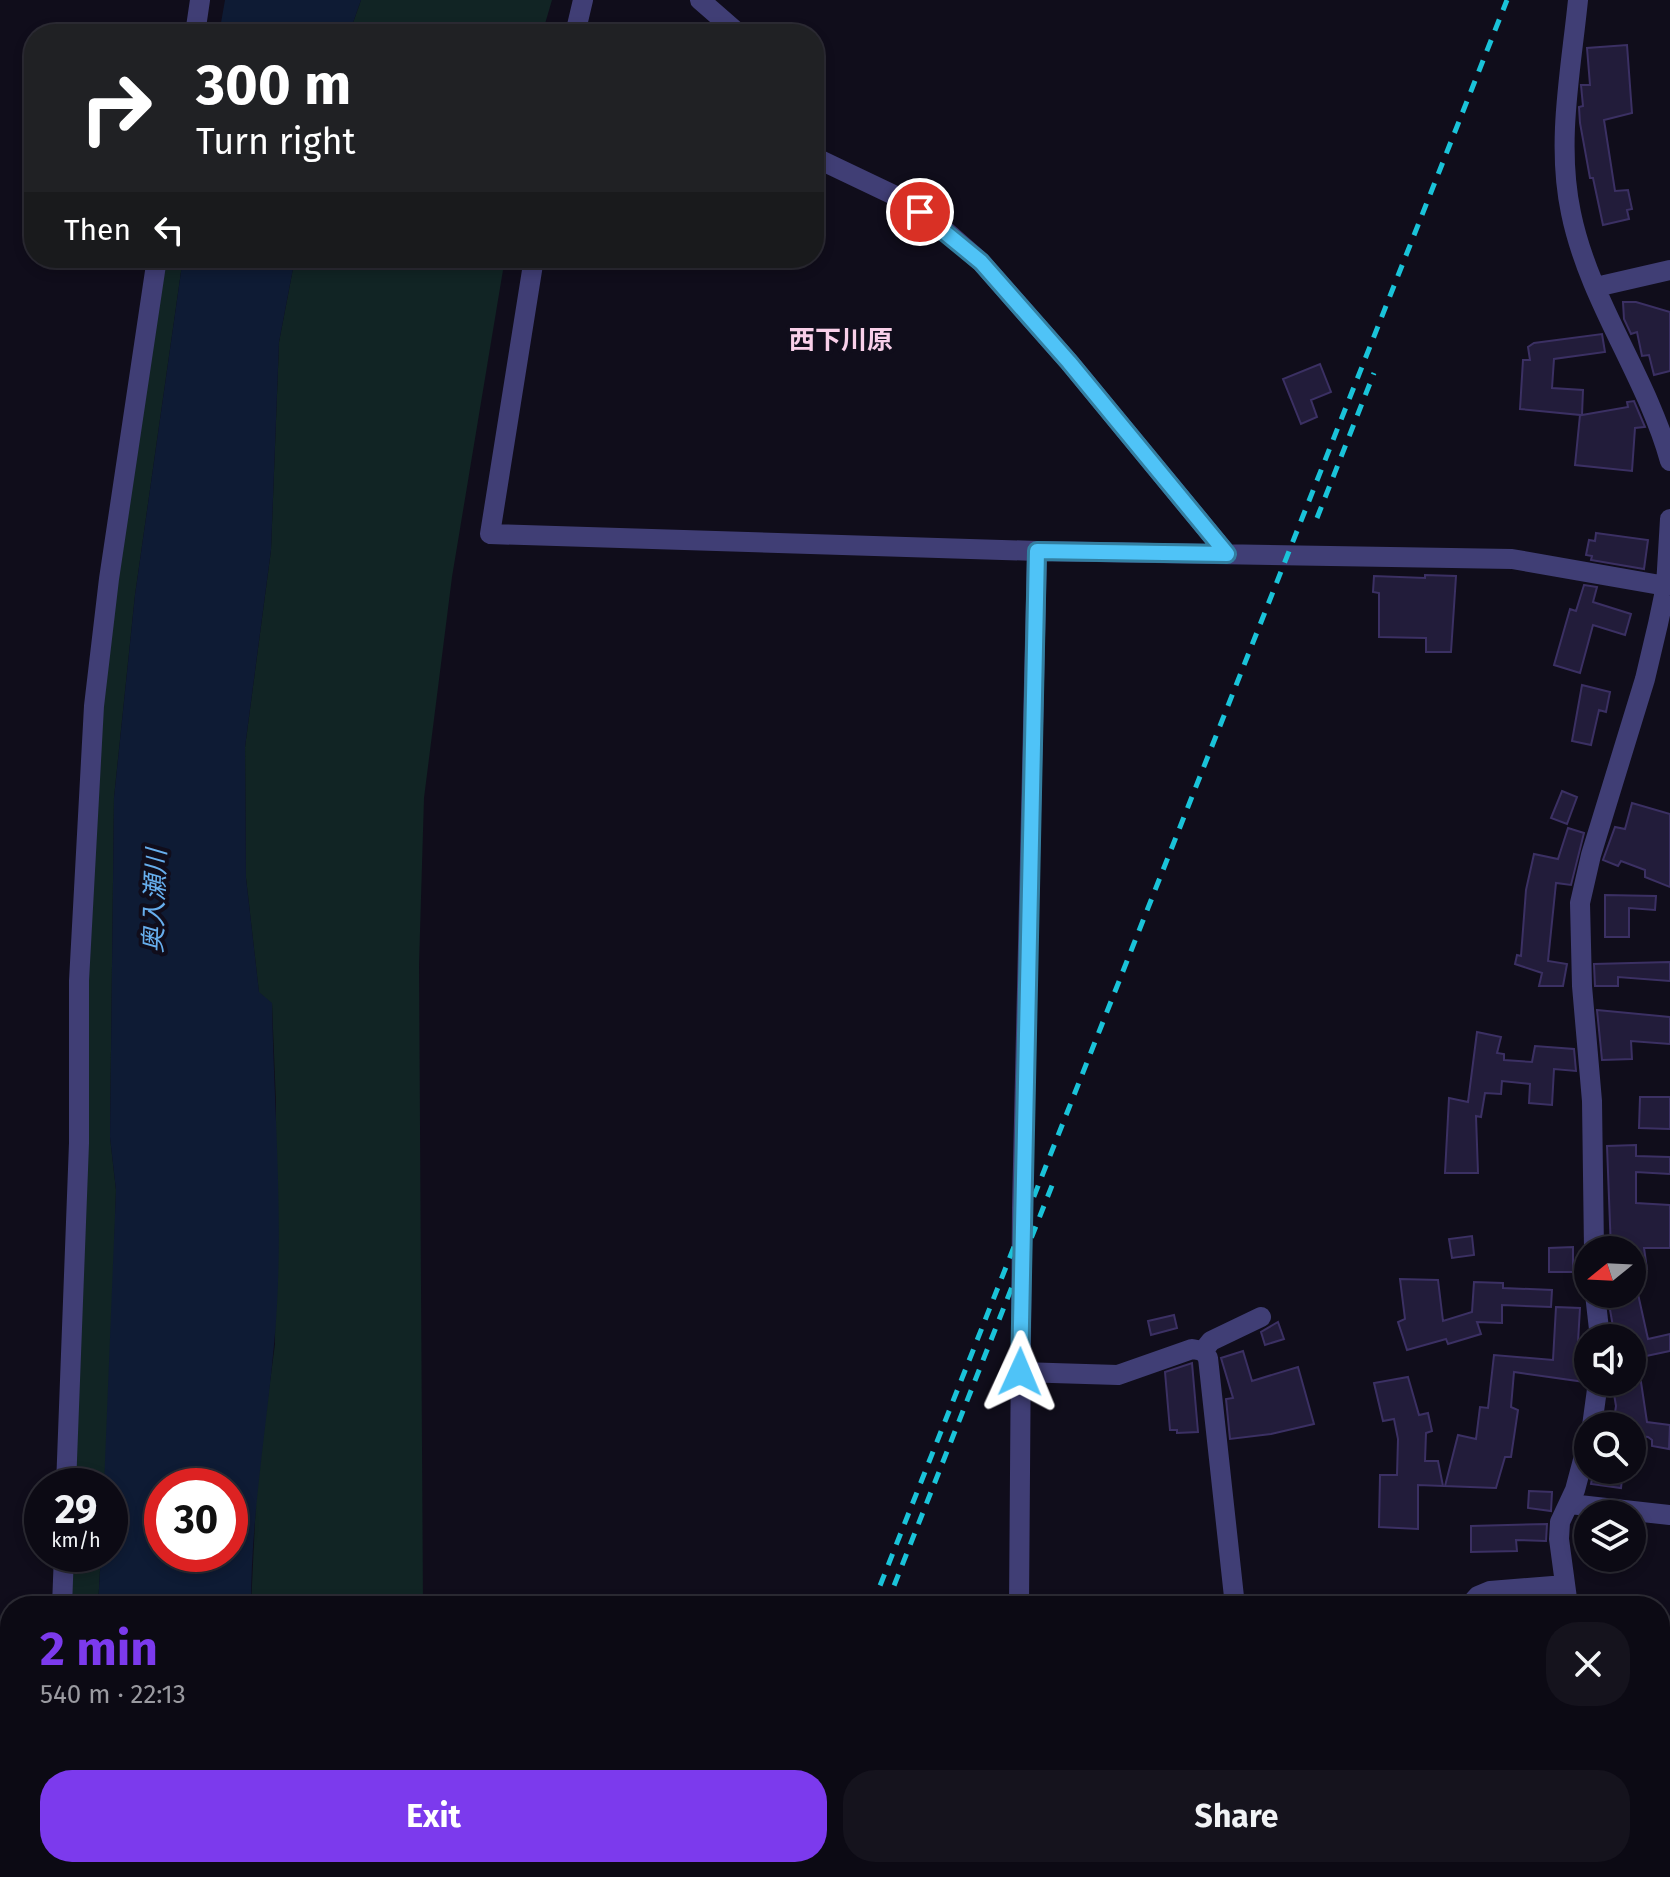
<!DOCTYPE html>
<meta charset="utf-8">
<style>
:root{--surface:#0c0a14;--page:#15131d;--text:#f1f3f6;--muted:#9a9aa0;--line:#2c2b34;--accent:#7c3aed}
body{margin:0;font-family:"Fira Sans","Noto Sans JP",sans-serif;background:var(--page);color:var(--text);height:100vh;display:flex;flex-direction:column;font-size:30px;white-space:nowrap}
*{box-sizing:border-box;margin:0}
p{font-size:26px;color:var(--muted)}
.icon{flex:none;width:44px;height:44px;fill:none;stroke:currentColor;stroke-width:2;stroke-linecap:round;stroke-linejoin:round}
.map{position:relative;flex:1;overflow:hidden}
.details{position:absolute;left:0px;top:1596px;width:1670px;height:282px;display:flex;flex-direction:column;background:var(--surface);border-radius:32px 32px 0 0;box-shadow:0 4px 12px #0003,0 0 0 2px var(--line)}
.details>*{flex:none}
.guide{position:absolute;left:24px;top:24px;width:800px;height:244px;border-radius:32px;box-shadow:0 4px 12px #0003,0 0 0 2px var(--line);background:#202124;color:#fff;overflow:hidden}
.needle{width:52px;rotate:252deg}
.fabs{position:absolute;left:1574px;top:1236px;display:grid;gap:16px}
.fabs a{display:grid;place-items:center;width:72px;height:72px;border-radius:50%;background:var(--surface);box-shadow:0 4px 12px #0003,0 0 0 2px var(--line);font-size:40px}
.speed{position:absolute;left:24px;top:1468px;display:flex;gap:16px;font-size:40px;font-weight:700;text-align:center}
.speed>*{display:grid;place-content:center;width:104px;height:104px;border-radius:50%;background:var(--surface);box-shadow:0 4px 12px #0003,0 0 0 2px var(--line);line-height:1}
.speed small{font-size:20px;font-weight:400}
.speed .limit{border:12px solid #d22;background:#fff;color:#111}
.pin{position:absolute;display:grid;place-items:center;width:68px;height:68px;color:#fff;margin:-34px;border:4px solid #fff;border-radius:50%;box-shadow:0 2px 8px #0007}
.me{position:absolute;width:88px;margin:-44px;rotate:1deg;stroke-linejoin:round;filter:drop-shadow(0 0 6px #0008)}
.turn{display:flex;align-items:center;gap:28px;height:168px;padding:0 40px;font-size:36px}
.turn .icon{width:104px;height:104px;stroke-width:2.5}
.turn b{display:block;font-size:56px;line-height:68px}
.then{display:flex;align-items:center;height:76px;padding:0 40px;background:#0003;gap:16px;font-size:30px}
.round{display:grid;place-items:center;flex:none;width:84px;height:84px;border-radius:32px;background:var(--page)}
.summary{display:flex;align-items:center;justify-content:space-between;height:136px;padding:0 40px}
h1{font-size:48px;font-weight:700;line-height:60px;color:var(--accent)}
.button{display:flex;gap:16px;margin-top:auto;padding:16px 40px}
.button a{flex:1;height:92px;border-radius:32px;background:var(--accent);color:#fff;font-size:32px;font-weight:700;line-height:92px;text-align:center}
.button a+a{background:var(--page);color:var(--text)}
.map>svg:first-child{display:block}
</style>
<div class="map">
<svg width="1670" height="1877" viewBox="0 0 1670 1877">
<rect width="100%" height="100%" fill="#100d1b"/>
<path fill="#112424" d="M361 0H552L542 34H349Z
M162 258H183L135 595 114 798 110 1137 116 1190 108 1455 104 1486H72L86 987 100 705Z
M295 258H505L452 577 424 798 419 965 423 1606H251L257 1479 275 1344 276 1103 272 1004 259 993 246 878 245 747 271 550 279 342Z
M70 1554H101L98 1606H68Z
M261 1868H425V1877H262Z
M1106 1868H1250L1254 1877H1109Z
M1327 1868H1397L1399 1877H1327Z"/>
<path fill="#0e1b34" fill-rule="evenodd" d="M225 0H361L349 34H219Z
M183 258H295L279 342 271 550 245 747 246 878 259 992 272 1003C274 1117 285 1231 274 1345 266 1432 251 1518 251 1606H98L101 1554H110V1486H104L116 1190 110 1137 114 798 135 595ZM162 1486H230V1554H162Z
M119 1868H261L262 1877H120Z"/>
<path fill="#221c3a" stroke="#3b3063" stroke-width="2" d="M1627 45 1632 113 1604 120 1615 191 1628 190 1632 209 1627 210 1629 219 1603 225 1593 178H1590L1580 123 1579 107 1583 106 1581 85H1590L1587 48Z
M1623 302H1636L1670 312V371L1654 375 1649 355 1642 356 1637 332 1631 334 1624 319Z
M1602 334 1605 352 1554 359 1552 388 1583 390 1582 415 1628 407 1627 402 1634 401 1645 427 1635 428 1632 471 1575 465 1580 415 1520 409 1523 360H1530L1528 347 1534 343Z
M1320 364 1331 392 1311 400 1317 417 1301 424 1283 379Z
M1596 533 1648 540 1644 569 1591 560 1592 556 1586 555 1589 540 1595 541Z
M1425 575 1456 576 1451 652H1426V638L1379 637V593L1373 592 1374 576 1425 578Z
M1584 585 1597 587 1593 602 1631 614 1625 635 1593 625 1580 673 1554 665 1570 609 1576 611Z
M1582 685 1610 692 1606 712 1599 710 1591 745 1572 741Z
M1562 791 1577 797 1567 824 1551 818Z
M1632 803 1670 814V887L1645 877V870L1621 861 1618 866 1603 860 1615 827 1625 829Z
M1568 828 1584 833 1571 885 1556 883 1548 961 1567 964 1563 986H1539L1542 973 1515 964 1517 955 1521 956 1526 890 1534 854 1558 859Z
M1605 895 1656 896 1655 910 1629 908V937H1605Z
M1670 962V981L1618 977V986H1595L1594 964Z
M1597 1010 1670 1017V1044L1631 1041 1632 1059 1602 1060Z
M1477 1032 1501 1037 1497 1053 1504 1054V1060L1532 1062 1535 1046 1574 1049 1576 1071 1554 1069 1552 1105 1529 1103 1530 1084 1502 1081 1501 1094 1485 1093 1481 1117 1476 1116 1478 1173H1445L1449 1098 1468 1102Z
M1640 1097H1670V1129L1639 1128Z
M1636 1145V1156L1670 1157V1174L1636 1172V1203L1670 1205V1248H1644L1647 1269 1632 1270V1250H1611L1607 1146Z
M1472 1236 1474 1255 1452 1258 1449 1239Z
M1573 1247V1272H1549V1248Z
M1400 1279 1438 1280 1443 1321 1472 1312 1474 1282 1503 1283V1288L1552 1290 1551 1307 1502 1305V1323L1477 1322 1481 1334 1448 1344 1446 1339 1407 1350 1398 1322 1405 1319Z
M1611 1294H1638L1648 1339 1670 1334V1351L1632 1359V1338H1615L1609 1304 1613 1303Z
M1556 1307 1580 1308 1577 1359 1588 1360 1585 1382 1514 1372 1511 1407 1518 1410 1511 1457H1505L1496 1488 1445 1486 1458 1435 1476 1439 1480 1407 1488 1408 1494 1355 1553 1360Z
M1174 1315 1177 1328 1151 1335 1148 1321Z
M1278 1322 1284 1339 1265 1345 1261 1332Z
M1243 1351 1252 1381 1298 1367 1314 1424 1271 1434 1230 1439 1226 1399 1233 1398 1221 1358Z
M1192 1363 1198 1432 1177 1433V1430H1170L1165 1372Z
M1408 1377 1419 1415 1428 1413 1432 1431 1426 1433 1425 1461H1438L1443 1486 1418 1485V1529L1379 1527 1380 1475H1397L1398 1439 1394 1419 1383 1421 1374 1383Z
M1612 1382H1641L1647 1422 1670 1425 1669 1449 1652 1446V1440L1648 1437 1632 1435V1426H1613L1616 1406Z
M1594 1470H1623L1621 1488 1591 1484Z
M1529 1491 1552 1492 1551 1511 1528 1508Z
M1547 1524 1546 1541 1516 1540 1517 1551 1471 1552V1526Z"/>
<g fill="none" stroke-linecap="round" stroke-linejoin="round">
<path stroke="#403e75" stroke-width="20" d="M700 0 739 34
M1578 0C1571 70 1556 143 1571 213 1589 301 1646 375 1670 461
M195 34 200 0
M575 34 583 0
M814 157 900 198 941 227 981 262 1069 362 1227 554
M534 258 490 534 1037 551 1512 559 1666 586
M1596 287 1670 270
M1594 1250 1592 1101 1582 986 1580 903 1591 855 1645 679 1658 624 1666 586 1670 519
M1595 1294 1600 1338
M1203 1351 1208 1358 1235 1606
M1203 1351 1211 1341 1261 1317
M1020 1372 1118 1375 1192 1349 1203 1351
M1592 1426 1598 1382
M66 1486 79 1143V981L94 706 109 579 157 258
M1570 1504 1670 1515
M62 1606 64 1554
M1019 1606 1022 1208 1037 551
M1469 1606 1478 1596 1490 1591 1565 1585
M1568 1606 1559 1539 1560 1522 1575 1490 1588 1441
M1412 1868 1413 1877
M1607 1868 1608 1877
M57 1877V1868
M1016 1877V1868"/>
<path stroke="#1ac3d9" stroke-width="5" stroke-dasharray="12 10" stroke-linecap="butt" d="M1317 518 1374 373
M872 1606 1507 0
M886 1606 1053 1183
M766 1877 769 1868
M780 1877 784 1868"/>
</g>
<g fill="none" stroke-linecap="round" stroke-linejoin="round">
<defs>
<path id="route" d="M920 212 981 262 1069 362 1227 554 1037 551 1020 1372"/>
</defs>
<use href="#route" stroke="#337fa1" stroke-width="20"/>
<use href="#route" stroke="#4fc3f7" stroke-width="14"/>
</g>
<g text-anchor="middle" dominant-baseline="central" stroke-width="8" stroke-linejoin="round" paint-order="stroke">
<g font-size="26" font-weight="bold" fill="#f9cfe9" stroke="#100d1b">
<text x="841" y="340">西下川原</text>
</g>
<g font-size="26" font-style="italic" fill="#67aeed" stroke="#100d1b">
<text transform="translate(155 901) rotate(-88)">奥入瀬川</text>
</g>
</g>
</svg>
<div class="fabs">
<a><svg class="needle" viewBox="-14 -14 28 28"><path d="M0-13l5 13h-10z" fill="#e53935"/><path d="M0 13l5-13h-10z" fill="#9a9aa0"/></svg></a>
<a><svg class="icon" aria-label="sound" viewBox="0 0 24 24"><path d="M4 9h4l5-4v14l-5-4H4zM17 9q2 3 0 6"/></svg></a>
<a><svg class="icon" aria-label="search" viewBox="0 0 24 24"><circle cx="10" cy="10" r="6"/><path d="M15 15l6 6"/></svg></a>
<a><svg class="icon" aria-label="layers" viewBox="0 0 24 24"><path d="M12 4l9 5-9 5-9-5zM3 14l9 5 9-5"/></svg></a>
</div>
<div class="speed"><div>29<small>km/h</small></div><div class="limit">30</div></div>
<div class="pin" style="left:920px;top:212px;background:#d93025"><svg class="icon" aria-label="arrive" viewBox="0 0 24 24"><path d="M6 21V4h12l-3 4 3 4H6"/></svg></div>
<svg class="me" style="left:1020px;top:1372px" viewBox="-20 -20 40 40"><path d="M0-17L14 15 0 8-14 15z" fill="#4fc3f7" stroke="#fff" stroke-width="4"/></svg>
<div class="guide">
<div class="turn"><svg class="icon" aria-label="right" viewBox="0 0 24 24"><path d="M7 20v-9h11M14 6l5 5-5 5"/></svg><div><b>300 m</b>Turn right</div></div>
<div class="then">Then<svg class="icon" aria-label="left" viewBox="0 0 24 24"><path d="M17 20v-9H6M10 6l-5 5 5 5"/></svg></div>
</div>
<section class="details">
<div class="summary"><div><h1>2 min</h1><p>540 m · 22:13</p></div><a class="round"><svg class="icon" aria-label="close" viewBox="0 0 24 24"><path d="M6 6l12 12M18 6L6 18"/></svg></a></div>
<div class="button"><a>Exit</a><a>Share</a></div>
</section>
</div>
